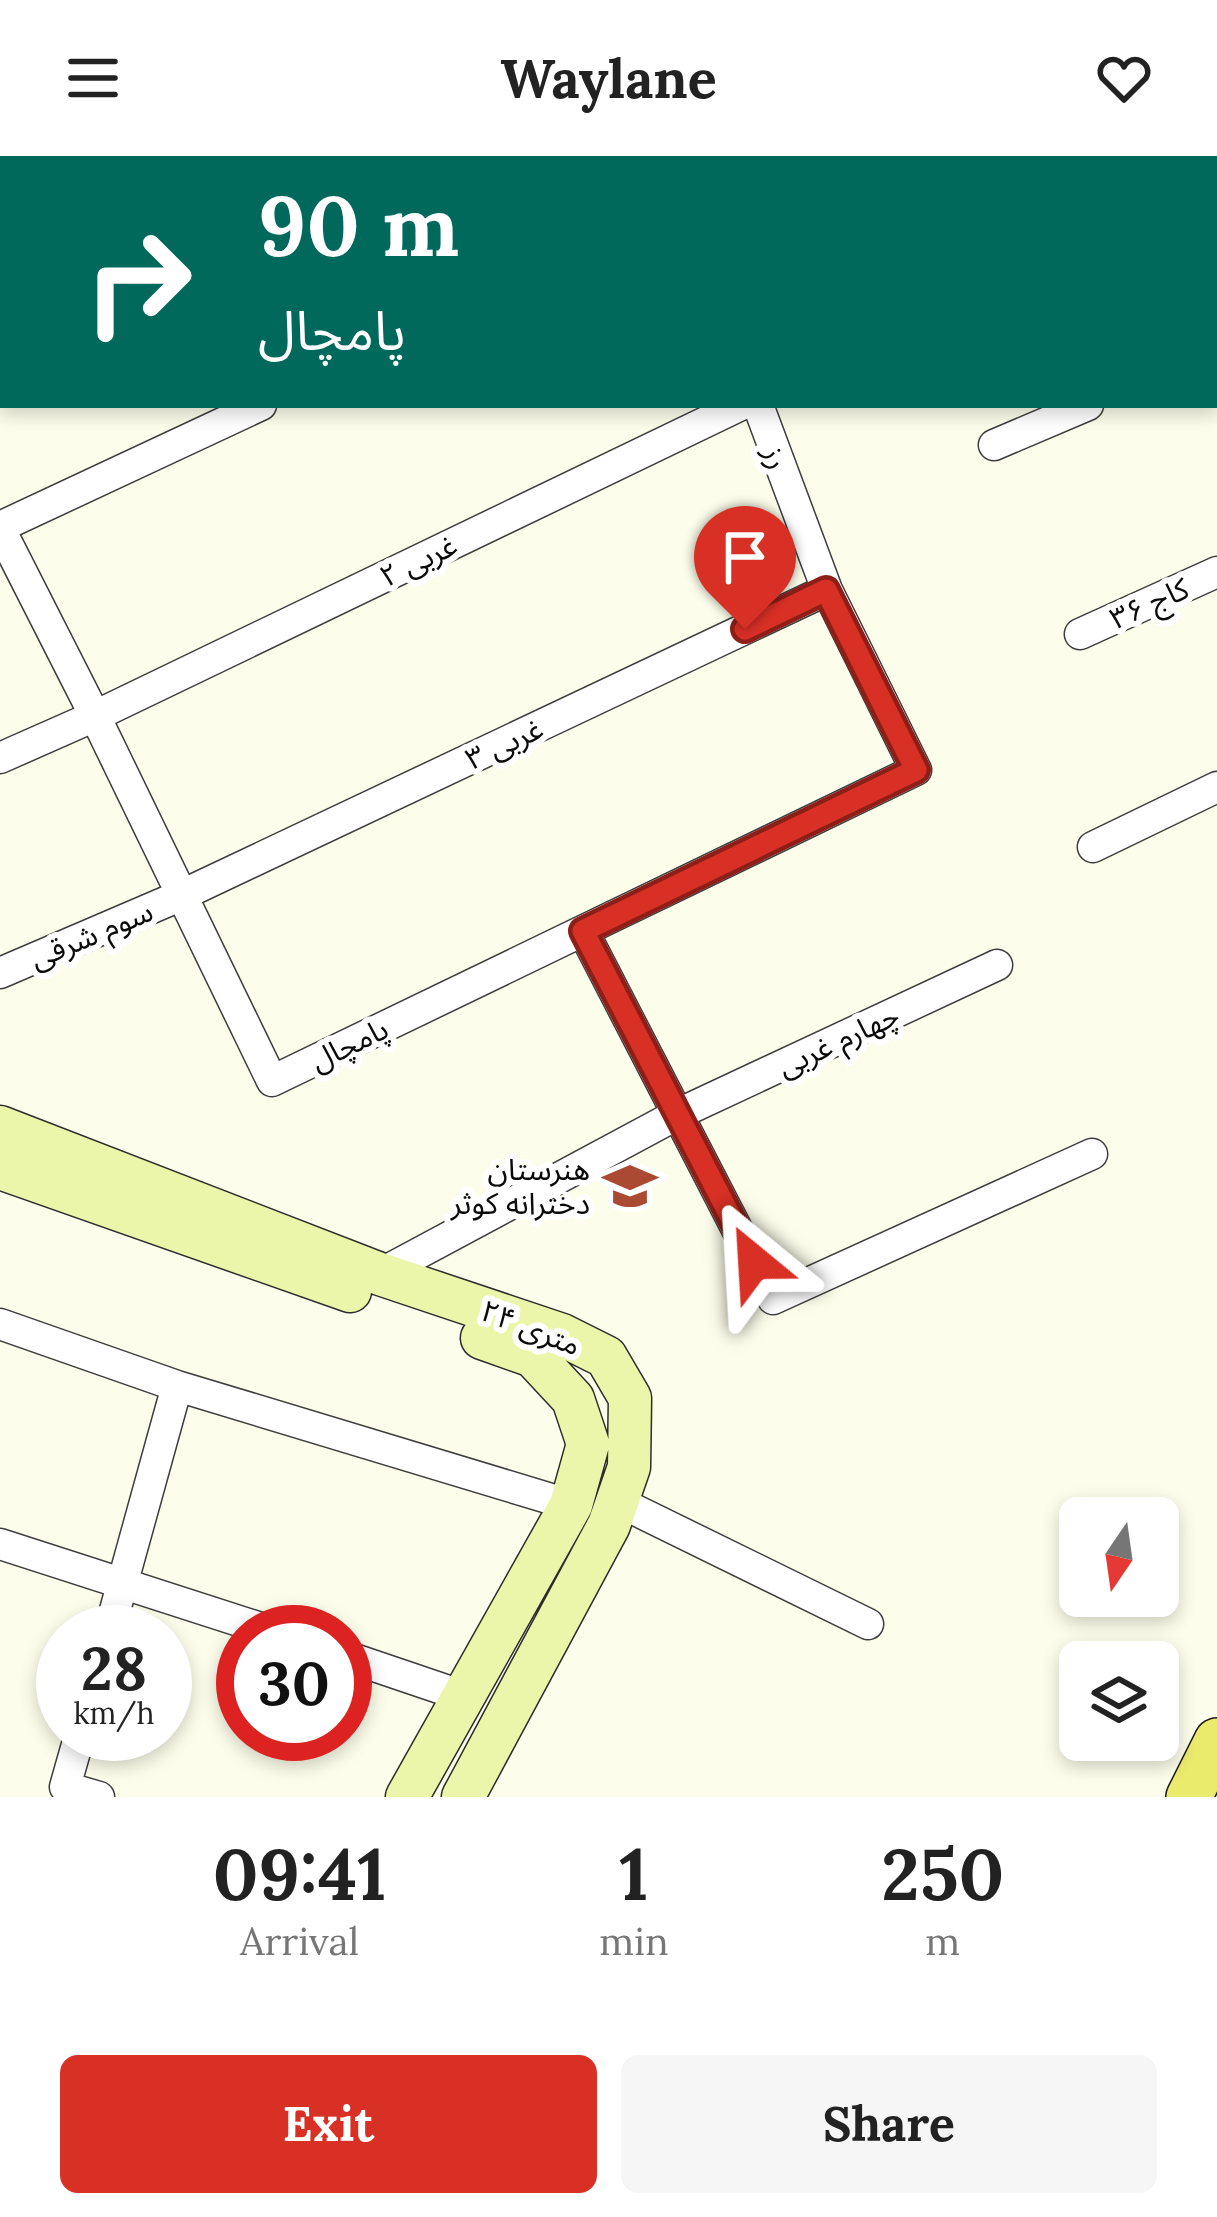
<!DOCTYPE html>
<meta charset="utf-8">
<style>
:root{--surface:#fff;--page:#f6f6f6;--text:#222;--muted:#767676;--accent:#d93025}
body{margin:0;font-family:Lora,"Noto Sans Arabic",serif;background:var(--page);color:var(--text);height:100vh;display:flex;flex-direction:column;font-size:45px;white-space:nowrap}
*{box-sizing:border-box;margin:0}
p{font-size:39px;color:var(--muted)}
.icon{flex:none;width:66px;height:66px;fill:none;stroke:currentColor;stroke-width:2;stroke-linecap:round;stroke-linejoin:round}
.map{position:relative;height:1641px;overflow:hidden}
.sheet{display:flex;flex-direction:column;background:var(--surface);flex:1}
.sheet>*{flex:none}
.hud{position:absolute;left:0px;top:0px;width:1218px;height:252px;box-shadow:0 6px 18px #0003;background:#00695c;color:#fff;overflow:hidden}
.needle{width:78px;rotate:193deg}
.buttons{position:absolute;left:1059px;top:1341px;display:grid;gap:24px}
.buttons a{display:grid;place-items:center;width:120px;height:120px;border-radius:18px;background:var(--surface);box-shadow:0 6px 18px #0003;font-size:60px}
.speed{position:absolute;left:36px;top:1449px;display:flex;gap:24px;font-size:60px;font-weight:700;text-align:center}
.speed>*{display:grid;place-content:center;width:156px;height:156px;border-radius:50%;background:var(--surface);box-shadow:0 6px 18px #0003;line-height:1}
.speed small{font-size:30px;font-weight:400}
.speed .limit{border:18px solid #d22;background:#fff;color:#111}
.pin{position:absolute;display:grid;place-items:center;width:102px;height:102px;color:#fff;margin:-123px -51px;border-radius:50% 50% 50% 0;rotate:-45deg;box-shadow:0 0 12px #0007}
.pin .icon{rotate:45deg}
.me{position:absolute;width:132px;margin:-66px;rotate:333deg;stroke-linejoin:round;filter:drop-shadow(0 0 9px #0008)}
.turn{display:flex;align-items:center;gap:42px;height:252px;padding:0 60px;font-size:54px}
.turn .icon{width:156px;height:156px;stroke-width:2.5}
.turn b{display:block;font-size:84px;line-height:102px}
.eta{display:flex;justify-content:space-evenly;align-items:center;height:204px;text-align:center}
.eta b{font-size:72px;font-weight:700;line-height:84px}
.primary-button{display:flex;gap:24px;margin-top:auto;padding:24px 60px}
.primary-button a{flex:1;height:138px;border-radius:18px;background:var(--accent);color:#fff;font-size:48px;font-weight:700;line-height:138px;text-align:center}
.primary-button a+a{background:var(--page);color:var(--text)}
header{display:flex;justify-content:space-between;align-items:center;height:156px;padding:0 60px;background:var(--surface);font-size:54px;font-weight:700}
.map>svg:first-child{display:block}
</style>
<header><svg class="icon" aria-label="menu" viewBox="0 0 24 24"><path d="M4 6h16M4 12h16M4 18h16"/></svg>Waylane<svg class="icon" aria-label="heart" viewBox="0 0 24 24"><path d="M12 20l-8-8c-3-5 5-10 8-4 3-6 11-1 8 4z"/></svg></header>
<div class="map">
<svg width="1217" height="1641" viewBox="0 0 1217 1641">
<rect width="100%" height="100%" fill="#fcfdea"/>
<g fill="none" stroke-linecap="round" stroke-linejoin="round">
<defs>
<path id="street" d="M630 0 631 3
M801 0 802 3
M252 3 258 0
M1183 3 1190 0
M0 122 3 120
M1215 210 1217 214
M994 289 1088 249
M0 371 261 249
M0 373 95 560 272 925 916 614 827 434 758 249
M1080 478 1217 416
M0 602 95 560 741 249
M1093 691 1217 631
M583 775 773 1143 1092 998
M0 817 182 739 827 434
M380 1118 678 958 997 809
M0 1168 177 1230 571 1349
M617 1345 868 1468
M0 1388 273 1476
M109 1476 177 1230
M345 1500 463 1540
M80 1578 65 1631 99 1641"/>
<path id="secondary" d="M0 971 380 1118 562 1179 606 1201 630 1242 629 1311 609 1369 463 1641
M0 1012 350 1135
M407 1641 571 1349 588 1288 573 1243 533 1200 482 1182"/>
<path id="primary" d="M1189 1641 1217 1585"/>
</defs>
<use href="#street" stroke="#3d3d3d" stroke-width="33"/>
<use href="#secondary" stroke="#2c2c2c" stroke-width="45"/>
<use href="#primary" stroke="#1b1b1b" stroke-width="48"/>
<use href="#street" stroke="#fff" stroke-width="30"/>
<use href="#secondary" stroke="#ecf6ab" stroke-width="42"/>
<use href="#primary" stroke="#eaea6d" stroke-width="45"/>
</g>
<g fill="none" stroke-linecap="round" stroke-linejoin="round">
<defs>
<path id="route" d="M745 473 826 434 916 614 583 775 754 1106"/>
</defs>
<use href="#route" stroke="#8d1f18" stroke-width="30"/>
<use href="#route" stroke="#d93025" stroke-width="21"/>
</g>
<defs>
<symbol id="school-bare" viewBox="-9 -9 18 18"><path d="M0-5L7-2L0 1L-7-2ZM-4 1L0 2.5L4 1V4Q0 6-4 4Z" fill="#aa4a32" stroke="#fff" stroke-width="2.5" paint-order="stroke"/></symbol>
</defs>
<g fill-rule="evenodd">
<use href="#school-bare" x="592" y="992" width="76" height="76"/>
</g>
<g text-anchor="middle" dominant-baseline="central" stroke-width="12" stroke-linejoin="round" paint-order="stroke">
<g font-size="30" fill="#0a0a0a" stroke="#fff">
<text transform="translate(777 301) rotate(70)">رز</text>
<text transform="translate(418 404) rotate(-26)">۲ غربی</text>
<text transform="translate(1149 447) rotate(-24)">کاج ۳۶</text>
<text transform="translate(504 587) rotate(-25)">۳ غربی</text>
<text transform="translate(91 778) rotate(-23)">سوم شرقى</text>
<text transform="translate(838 884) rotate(-25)">چهارم غربی</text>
<text transform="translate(349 888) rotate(-26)">پامچال</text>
<text transform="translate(531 1171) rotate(21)">۲۴ متری</text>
</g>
<g font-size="30" fill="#0a0a0a" stroke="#fff" text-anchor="end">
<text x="590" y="1013">هنرستان<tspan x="590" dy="34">دخترانه کوثر</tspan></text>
</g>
</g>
</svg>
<div class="buttons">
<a><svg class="needle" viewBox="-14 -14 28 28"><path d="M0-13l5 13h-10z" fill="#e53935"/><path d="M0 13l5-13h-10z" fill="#767676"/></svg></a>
<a><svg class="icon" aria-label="layers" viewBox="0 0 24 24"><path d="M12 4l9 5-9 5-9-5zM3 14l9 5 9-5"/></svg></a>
</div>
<div class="speed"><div>28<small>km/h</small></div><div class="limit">30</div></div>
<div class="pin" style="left:745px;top:473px;background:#d93025"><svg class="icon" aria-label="arrive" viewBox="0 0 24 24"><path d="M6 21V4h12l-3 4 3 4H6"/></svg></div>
<svg class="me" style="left:754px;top:1106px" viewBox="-20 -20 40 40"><path d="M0-17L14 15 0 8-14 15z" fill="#d93025" stroke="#fff" stroke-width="4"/></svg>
<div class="hud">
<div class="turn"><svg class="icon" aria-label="right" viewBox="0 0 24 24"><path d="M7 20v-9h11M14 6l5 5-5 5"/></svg><div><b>90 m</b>پامچال</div></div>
</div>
</div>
<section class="sheet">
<div class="eta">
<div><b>09:41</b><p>Arrival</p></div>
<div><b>1</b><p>min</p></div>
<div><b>250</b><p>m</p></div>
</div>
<div class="primary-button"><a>Exit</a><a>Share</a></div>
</section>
